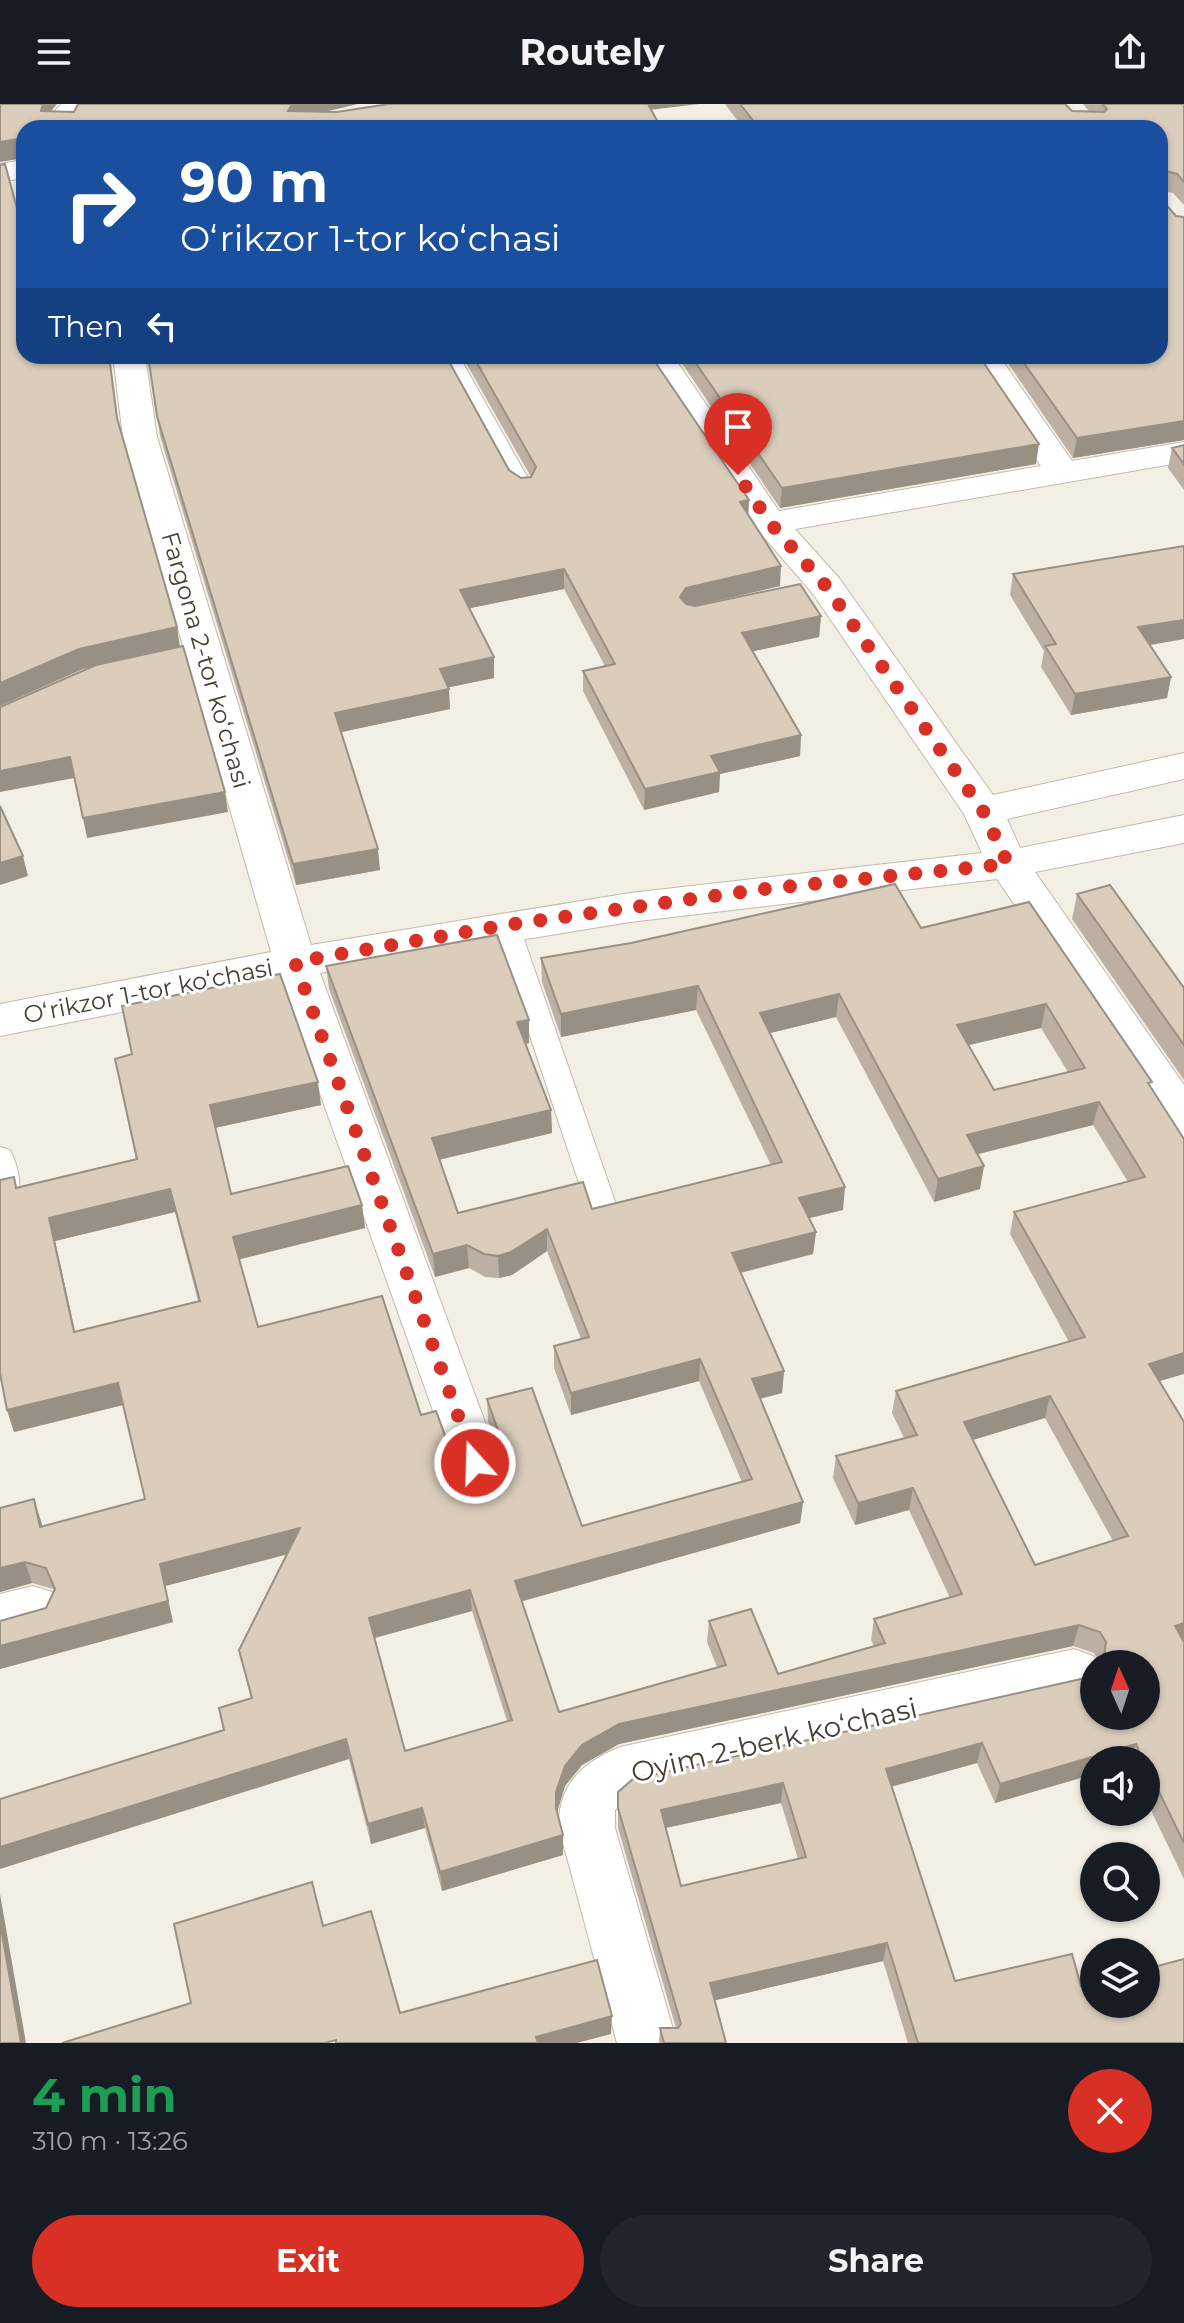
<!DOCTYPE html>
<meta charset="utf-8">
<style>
:root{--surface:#171b24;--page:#20242c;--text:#f1f3f6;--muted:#9ea1a6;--accent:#d93025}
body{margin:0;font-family:Montserrat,sans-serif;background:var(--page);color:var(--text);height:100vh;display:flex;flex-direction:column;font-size:30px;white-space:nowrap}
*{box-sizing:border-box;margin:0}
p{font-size:26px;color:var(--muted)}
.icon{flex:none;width:44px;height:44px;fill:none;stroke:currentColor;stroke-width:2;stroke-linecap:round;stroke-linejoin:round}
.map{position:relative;height:1939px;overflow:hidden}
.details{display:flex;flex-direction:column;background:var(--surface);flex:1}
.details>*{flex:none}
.top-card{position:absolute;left:16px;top:16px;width:1152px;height:244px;border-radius:24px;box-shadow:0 2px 6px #0004;background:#1a4fa0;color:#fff;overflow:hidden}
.needle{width:52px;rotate:357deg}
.tools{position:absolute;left:1080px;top:1546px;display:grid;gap:16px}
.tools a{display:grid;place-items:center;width:80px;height:80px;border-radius:50%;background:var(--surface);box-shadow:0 2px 6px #0004;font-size:40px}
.pin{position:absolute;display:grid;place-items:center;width:68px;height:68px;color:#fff;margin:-82px -34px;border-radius:50% 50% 50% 0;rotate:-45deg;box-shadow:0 0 8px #0007}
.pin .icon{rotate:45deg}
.me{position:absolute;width:88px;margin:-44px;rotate:340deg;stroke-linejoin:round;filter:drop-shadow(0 0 6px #0008)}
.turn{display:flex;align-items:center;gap:28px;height:168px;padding:0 32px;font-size:36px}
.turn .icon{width:104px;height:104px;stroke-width:2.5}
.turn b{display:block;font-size:56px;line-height:68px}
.then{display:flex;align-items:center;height:76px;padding:0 32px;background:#0003;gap:16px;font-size:30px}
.round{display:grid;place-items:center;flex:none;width:84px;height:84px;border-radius:42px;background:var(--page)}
.summary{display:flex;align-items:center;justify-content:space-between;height:136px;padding:0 32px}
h1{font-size:48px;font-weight:700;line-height:60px;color:#1e9e55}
.action{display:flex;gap:16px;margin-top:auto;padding:16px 32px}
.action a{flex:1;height:92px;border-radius:48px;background:var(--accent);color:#fff;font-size:32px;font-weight:700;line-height:92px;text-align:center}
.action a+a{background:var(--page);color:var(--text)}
header{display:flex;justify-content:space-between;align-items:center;height:104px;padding:0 32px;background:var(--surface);font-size:36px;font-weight:700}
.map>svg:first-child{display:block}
</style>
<header><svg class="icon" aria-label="menu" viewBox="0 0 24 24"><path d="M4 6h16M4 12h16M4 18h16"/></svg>Routely<svg class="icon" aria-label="share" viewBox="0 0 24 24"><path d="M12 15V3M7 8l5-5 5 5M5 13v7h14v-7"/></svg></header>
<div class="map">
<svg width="1184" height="1939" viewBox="0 0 1184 1939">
<rect width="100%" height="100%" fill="#f4efe5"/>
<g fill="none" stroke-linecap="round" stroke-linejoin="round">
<defs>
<path id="service" d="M439 252H459L534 385 531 390 523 392 512 385Z
M506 812 515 814 519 821 619 1109 614 1117 604 1120 594 1117 589 1109 493 821 497 814Z
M0 1043 10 1046C17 1059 23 1081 16 1094L6 1097 0 1095Z"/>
<path id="minor" d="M61 0H92L78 16 75 24H47L50 13Z
M24 56V74L0 78V60Z
M113 252H145L157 333 311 841 630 789 982 749 964 710 813 490 758 426 641 252H673L779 407 1041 362 967 252H999L1072 357 1184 338V358L795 425 839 474 993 691 1184 649V675L1007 715 1020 744 1184 711V739L1035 768 1184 981V1033L1168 1028 997 775 630 818 320 869 500 1359 493 1374 475 1380 457 1374 280 877 0 932V900L271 848 123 333Z
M33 1482 52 1488 59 1505 52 1522 0 1538V1490Z
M1074 1545 1093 1552 1097 1560H1094L1093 1586 1074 1593 631 1692 615 1706V1724L677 1939H617L559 1724C557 1681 583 1658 620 1643Z"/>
</defs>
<use href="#service" stroke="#c4b9a9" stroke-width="2"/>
<use href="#minor" stroke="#c4b9a9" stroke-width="2"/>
<use href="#service" fill="#fff" fill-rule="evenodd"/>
<use href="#minor" fill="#fff" fill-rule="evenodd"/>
</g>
<path fill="#bbb0a2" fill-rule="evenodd" d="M725 0H1065L1072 7 1090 8 1083 0H1184V101L1173 89 1161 86V95L1176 112 1184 113V336L1073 354 1003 252H1160V24H743Z
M148 252 509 366 521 374 531 373 462 252H651L749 396 748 410 780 482 710 498 821 512 819 533 752 547 801 631 800 652 720 670 719 688 644 706 583 587V567L605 562 564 485 470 504 494 574 448 583 450 605 341 628 380 766 296 781 160 332Z
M677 252H979L1036 360 780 404Z
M1184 341V386L1168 364 1172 344Z
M1013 470 1150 541 1171 573 1167 594 1071 611 1041 563 1044 547 1010 491Z
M1077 790 1184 884V976L1072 815Z
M1029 798 1151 982 1159 1277 1184 1318V1775L1146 1696V1656H1094V1670L995 1699 977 1659 891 1683 955 1877 1081 1882 1184 1939H908L883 1857 714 1896 726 1939H659L660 1924H676L618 1724V1688L1146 1560H1099L1094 1549 1073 1542 619 1640 582 1661 565 1682 557 1708 563 1731V1751L442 1787 425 1724 371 1740 349 1655 224 1626 251 1595 239 1546 287 1450 165 1482 173 1518 0 1565V1517L46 1504 54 1488 53 1485 32 1479 0 1488 41 1417 42 1422 145 1395 123 1301 14 1328 7 1306 14 1073 17 1083 136 1055 115 955 321 1001 215 1024 231 1090 362 1101 365 1124 239 1155 258 1223 421 1311 453 1353 473 1361 493 1355 498 1346 488 1317 487 1295 582 1422 742 1378 699 1277 571 1311 554 1264V1242L581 1235 547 1147 512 1171 499 1174 485 1173 469 1164 435 1173 329 885 326 862 529 939 526 940 551 1006 552 1029 439 1056 458 1109 592 1105 771 1061 696 906 561 933 542 878 541 854 921 824ZM836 913 934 1098 980 1085 977 1050 1093 1021 1128 1078 1014 1108 1010 1130 1069 1238 896 1287 892 1309 904 1334 836 1352 833 1374 855 1421 909 1406 950 1494 874 1515 871 1536 874 1542 778 1570 709 1517 707 1538 717 1563 559 1608 521 1497 800 1419 803 1398 760 1295 782 1289 784 1267 741 1169 813 1150 816 1128 809 1114 843 1106 770 929ZM1041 924 1068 968 994 986 968 941ZM175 1108 198 1197 75 1227 55 1137ZM1045 1314 1113 1437 1035 1461 973 1336ZM472 1507 507 1617 405 1647 374 1534ZM781 1699 798 1755 681 1782 666 1724Z"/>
<path fill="#999084" d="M43 0H57L47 12 41 7Z
M292 0H358L295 15 288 7Z
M641 0H699L641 7Z
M24 34V54L0 58V38Z
M1184 317V336L1073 354 1077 334Z
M1039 340 1036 360 780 404 782 384Z
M749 396 748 416 740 398Z
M781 462 780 482 685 504 680 493 686 484Z
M564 465V485L461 506 460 486Z
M821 512 819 533 741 550 742 529Z
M1184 516V535L1134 544 1138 523Z
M177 523 180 543 83 565 0 602V579L79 545Z
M494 553V574L441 585 440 565Z
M1171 573 1167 594 1071 611 1075 590Z
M449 585 450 605 337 629 335 609Z
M801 631 800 652 720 670 719 688 644 706 645 685 711 652Z
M70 653 74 674 0 688V667Z
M225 688 228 708 87 734 83 714Z
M378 745 380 766 296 781 293 760Z
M23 752 28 772 0 781V759Z
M698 882 696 906 561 933V910Z
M839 890 836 913 758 932 760 909Z
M1046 900 1041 924 953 945 957 921Z
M529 916V939L518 942 517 918Z
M318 978 321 1001 214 1024 210 1001Z
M1099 998 1093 1021 963 1054 967 1031Z
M551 1006 552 1029 433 1057 432 1034Z
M984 1062 980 1085 934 1098 938 1075Z
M845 1083 843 1106 797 1117 799 1094Z
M170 1085 175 1108 55 1137 80 1250 49 1114Z
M362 1101 365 1124 237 1156 233 1133Z
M547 1125V1147L512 1171 499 1174 498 1152Z
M816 1128 813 1150 731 1171 732 1149Z
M467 1141 469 1164 435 1173 433 1150Z
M1184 1249V1270L1143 1282 1149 1260Z
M700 1255 699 1277 571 1311V1289Z
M784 1267 782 1289 750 1297 752 1275Z
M118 1279 123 1301 14 1328 7 1306Z
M1050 1292 1045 1314 959 1340 964 1318Z
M913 1384 909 1406 855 1421 858 1399Z
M34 1395 41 1417 46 1444 40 1423Z
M803 1398 800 1419 516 1499 515 1477Z
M300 1424 304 1446 165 1482 173 1518 0 1565V1542L160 1460Z
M25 1458 32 1479 0 1488V1464Z
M470 1486 472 1507 371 1535 369 1514Z
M1184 1519V1538L1175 1522Z
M1079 1521 1073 1542 619 1640 582 1661 565 1682 557 1708 556 1724V1688L565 1662 582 1641 619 1620Z
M346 1635 349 1655 0 1765V1743Z
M982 1639 977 1659 882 1685 886 1665Z
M1136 1640 1130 1656H1094V1670L995 1699 1000 1680Z
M783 1679 781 1699 660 1725 661 1706Z
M422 1704 425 1724 371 1740 368 1720Z
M563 1731V1751L442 1787 440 1768Z
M0 1790 26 1939H21L0 1818Z
M887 1839 883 1857 708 1898 710 1879Z
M612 1912 611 1930 577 1939H536V1933Z"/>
<path fill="#dacdbc" stroke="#999084" stroke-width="2" fill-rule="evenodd" d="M0 0H43L41 7 74 8 78 0H292L288 7 337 8 389 0H648L661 24H24V34L0 38Z
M740 0H1065L1072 7 1104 8 1107 5 1102 0H1184V78L1177 70 1162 66 1161 95 1176 112 1184 113V317L1077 334 1019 252H1160V24H759Z
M5 60 21 119H24V252H109L117 314 177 523 79 545 0 579V61Z
M148 252H446L509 366 521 374 531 373 536 363 473 252H651L749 396 740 398 781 462 686 484 680 493 686 500 695 502 800 480 821 512 742 529 801 631 711 652 720 668 645 685 583 567 615 560 564 465 460 486 494 553 440 565 449 585 335 609 378 745 293 760 157 312Z
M691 252H979L1039 340 782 384Z
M1184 341V360L1172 344Z
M1184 442V516L1138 523 1171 573 1075 590 1045 542 1056 540 1013 470Z
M183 542 225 688 83 714 70 653 0 667V603L96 561Z
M0 702 23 752 0 759Z
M895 780 921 824 1029 798 1152 978 1148 979 1184 1035V1249L1149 1260 1184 1318V1519L1175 1522 1184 1538V1739L1146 1661V1656H1143L1136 1640 1000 1680 982 1639 886 1665 955 1877 1072 1850 1081 1882 1094 1879V1900H1146V1865L1184 1855V1939H918L887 1839 710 1879 726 1939H664L660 1924H678L681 1920 618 1704V1688L633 1675 1081 1575 1094 1570V1612H1146V1560H1103L1106 1538 1100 1528 1079 1521 619 1620 582 1641 565 1662 556 1688V1704L563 1731 440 1768 422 1704 368 1720 346 1635 0 1743V1695L224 1626 219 1604 252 1594 239 1546 300 1424 160 1460 168 1497 0 1542V1517L46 1504 55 1485 46 1464 25 1458 0 1464V1404L34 1395 40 1423 145 1395 118 1279 7 1306 0 1269V1076L14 1073 16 1084 137 1055 115 955 132 950 122 902 280 870 318 978 210 1001 231 1090 348 1062 362 1101 233 1133 258 1223 382 1192 421 1311 436 1307 453 1353 473 1361 493 1355 502 1338 487 1295 532 1284 582 1422 752 1375 700 1255 571 1289 554 1242 589 1233 547 1125 511 1148 498 1152 484 1150 467 1141 433 1150 326 862 497 831 529 916 517 918 551 1006 432 1034 458 1109 583 1078 592 1105 782 1058 698 882 561 910 541 854 631 839ZM839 890 938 1075 984 1062 967 1031 1099 998 1145 1073 1014 1108 1085 1233 896 1287 917 1331 836 1352 858 1399 913 1384 962 1490 874 1515 885 1539 778 1570 751 1505 709 1517 726 1561 559 1608 515 1477 803 1398 752 1275 784 1267 732 1149 816 1128 799 1094 845 1083 760 909ZM1046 900 1085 964 994 986 957 921ZM170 1085 200 1197 74 1228 49 1114ZM1050 1292 1128 1432 1035 1461 964 1318ZM470 1486 512 1616 405 1647 369 1514ZM783 1679 806 1753 681 1782 661 1706Z
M1110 781 1184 884V941L1077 790Z
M312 1778 323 1822 371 1807 400 1909 597 1856 612 1912 536 1933 538 1939H336V1936L325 1939H62L191 1899 174 1820Z
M0 1818 21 1939H0Z"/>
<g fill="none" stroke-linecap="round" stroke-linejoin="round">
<path stroke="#d93025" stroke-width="14" stroke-dasharray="0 25.2" d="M475 1359 295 858 506 821 764 785 1008 760 983 707 826 482 770 419 738 371"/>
</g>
<g text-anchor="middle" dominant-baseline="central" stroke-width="6" stroke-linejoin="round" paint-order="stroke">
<g font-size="24" fill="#483f34" stroke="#fff">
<text transform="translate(206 556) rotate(74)">Fargona 2-tor koʻchasi</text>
<text transform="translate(148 887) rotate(-11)">Oʻrikzor 1-tor koʻchasi</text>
</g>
<g font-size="28" fill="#483f34" stroke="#fff">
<text transform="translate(774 1636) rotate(-13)">Oyim 2-berk koʻchasi</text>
</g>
</g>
</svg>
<div class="tools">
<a><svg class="needle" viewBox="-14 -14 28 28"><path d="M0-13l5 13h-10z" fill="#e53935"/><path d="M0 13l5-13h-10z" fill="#9ea1a6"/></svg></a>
<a><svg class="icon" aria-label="sound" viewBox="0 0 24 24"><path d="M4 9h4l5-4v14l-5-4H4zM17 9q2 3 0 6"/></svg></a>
<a><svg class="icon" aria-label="search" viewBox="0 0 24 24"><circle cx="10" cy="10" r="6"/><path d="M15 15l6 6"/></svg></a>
<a><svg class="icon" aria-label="layers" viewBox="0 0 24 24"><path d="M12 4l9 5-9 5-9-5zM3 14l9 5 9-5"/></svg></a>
</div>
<div class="pin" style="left:738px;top:371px;background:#d93025"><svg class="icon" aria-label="arrive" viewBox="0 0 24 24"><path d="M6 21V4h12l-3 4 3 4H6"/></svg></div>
<svg class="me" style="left:475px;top:1359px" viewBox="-20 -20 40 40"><circle r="17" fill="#d93025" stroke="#fff" stroke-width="3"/><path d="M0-11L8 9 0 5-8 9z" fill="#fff"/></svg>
<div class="top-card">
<div class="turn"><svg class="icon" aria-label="right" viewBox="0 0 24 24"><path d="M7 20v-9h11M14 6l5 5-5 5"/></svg><div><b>90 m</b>Oʻrikzor 1-tor koʻchasi</div></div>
<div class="then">Then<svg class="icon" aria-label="left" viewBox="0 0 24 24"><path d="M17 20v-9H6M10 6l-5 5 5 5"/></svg></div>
</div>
</div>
<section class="details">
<div class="summary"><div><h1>4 min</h1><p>310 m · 13:26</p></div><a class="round" style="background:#d93025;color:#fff"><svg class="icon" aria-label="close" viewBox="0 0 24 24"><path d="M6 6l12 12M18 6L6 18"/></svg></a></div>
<div class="action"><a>Exit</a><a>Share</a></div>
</section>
